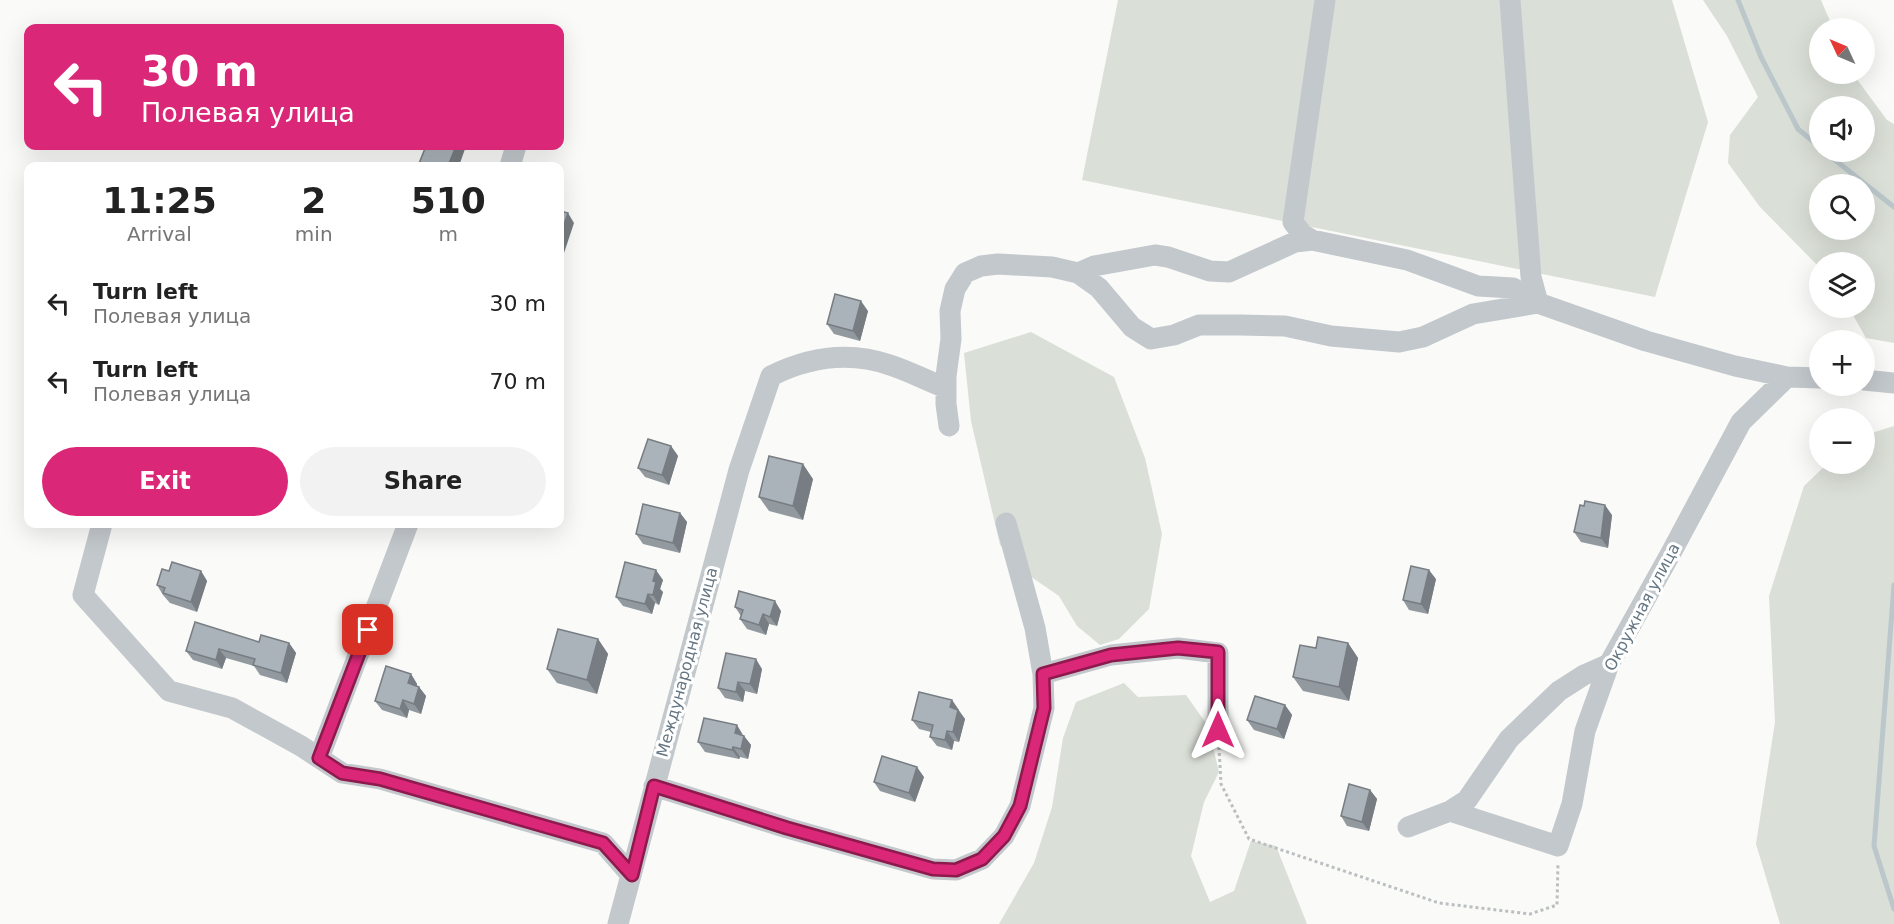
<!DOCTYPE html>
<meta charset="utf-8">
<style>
:root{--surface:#fff;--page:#f2f2f2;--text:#222;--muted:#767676;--accent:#db2777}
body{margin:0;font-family:"DejaVu Sans",sans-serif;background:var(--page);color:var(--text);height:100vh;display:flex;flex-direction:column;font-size:22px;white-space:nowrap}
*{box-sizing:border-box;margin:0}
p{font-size:20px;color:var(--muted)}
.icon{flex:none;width:33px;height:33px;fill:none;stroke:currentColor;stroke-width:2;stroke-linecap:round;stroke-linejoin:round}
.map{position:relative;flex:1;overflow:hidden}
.side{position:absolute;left:24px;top:162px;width:540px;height:366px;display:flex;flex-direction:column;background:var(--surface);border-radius:12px;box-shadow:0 6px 24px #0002}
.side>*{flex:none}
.guide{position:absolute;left:24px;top:24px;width:540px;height:126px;border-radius:12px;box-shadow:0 6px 24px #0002;background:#db2777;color:#fff;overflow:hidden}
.needle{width:39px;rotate:314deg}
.tools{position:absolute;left:1809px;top:18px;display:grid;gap:12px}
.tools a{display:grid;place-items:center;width:66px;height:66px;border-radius:50%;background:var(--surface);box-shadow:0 6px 24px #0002;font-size:30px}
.pin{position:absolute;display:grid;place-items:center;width:51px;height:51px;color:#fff;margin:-26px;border-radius:12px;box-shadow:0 3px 9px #0006}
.me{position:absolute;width:66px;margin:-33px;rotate:0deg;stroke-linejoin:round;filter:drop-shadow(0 0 4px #0008)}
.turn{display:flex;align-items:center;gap:21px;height:126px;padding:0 18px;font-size:27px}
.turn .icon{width:78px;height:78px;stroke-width:2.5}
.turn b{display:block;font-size:42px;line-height:51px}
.eta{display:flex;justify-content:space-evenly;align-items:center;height:102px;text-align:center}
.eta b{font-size:36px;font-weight:800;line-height:42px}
.action{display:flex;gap:12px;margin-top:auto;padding:12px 18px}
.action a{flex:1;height:69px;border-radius:36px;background:var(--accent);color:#fff;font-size:24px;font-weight:800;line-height:69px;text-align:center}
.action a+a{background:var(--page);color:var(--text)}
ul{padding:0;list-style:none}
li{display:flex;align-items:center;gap:18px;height:78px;padding:0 18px}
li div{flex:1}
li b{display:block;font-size:22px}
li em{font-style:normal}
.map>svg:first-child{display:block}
</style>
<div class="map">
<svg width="1894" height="924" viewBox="0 0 1894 924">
<rect width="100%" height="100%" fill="#fafaf8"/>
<path fill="#dadfd7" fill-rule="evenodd" d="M1118 0H1672L1708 122 1655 297 1082 180Z
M1703 0H1821L1833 28H1820V74H1853L1887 120 1894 124V343L1866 338 1849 308H1864V262H1820L1819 267 1760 207 1728 163 1730 135 1758 97 1727 36ZM1820 106H1864V152H1820ZM1820 184H1864V230H1820Z
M1031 332 1114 377 1145 458 1162 534 1149 609 1119 639 1100 645 1077 626 1059 596 1027 574 1000 545 971 421 964 353Z
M1894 426V924H1780L1756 844 1775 722 1769 596 1804 486 1827 464H1864L1865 435Z
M1124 683 1138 697 1186 695 1208 726 1219 772 1204 802 1191 856 1210 902 1234 891 1251 841 1276 846 1307 924H999L1034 863 1052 807 1063 738 1076 702Z"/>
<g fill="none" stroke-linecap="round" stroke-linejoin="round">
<path stroke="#bbc7cb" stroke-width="5" d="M1738 0 1761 57 1798 129 1820 147
M1825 152 1894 207
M1894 585 1874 846 1894 909"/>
<path stroke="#bbbfc2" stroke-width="3" stroke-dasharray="3 3" stroke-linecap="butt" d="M1219 747 1221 784 1249 839 1439 903 1530 914 1557 905 1558 863"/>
<path stroke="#c3c8cc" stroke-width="21" d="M1325 0 1293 222 1302 234 1312 240 1407 260 1478 286 1513 288 1538 303 1646 341 1735 366 1787 377
M510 166 516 146
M1078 273 1099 288 1132 327 1151 339 1174 335 1199 325H1240L1285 326 1331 336 1399 342 1423 337 1473 314 1538 303 1531 277 1510 0
M1864 380 1894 383
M949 426 946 404V376L951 339 950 311 955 289 965 273 981 266 998 264 1052 267 1078 273 1094 266 1155 255 1168 257 1210 271 1229 272 1295 242 1312 240
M1006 523 1035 628 1043 674
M102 524 83 595 169 691 232 708 301 746 342 773 380 779 603 843 631 875
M319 758 408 524
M654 786 787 828 933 869 956 870 982 859 1004 836 1020 806 1044 708 1043 674 1111 655 1178 648 1218 653V730
M1450 811 1467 800 1509 739 1559 691 1584 675 1609 664
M1408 827 1450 811 1558 846 1572 804 1585 731 1609 664 1672 551 1741 422 1787 377 1820 378
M618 924 739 470 771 376C809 357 849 351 890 365 909 371 927 381 946 388"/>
</g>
<path fill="#929a9f" d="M868 311 860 341 834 334 827 324Z
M671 446 678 456 669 485 645 477 638 468Z
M813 479 803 520 769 511 759 497Z
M1584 506 1612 515 1608 548 1581 542 1574 532Z
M680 513 687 522 680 553 643 544 636 534Z
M314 524H334L333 528Z
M169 571H201L207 581 197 612 170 603 163 595 157 585Z
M1436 579 1428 614 1409 610 1403 600Z
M663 580 660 589 663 592 659 605 655 603 652 614 623 606 616 597Z
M735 607 781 611 777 626 769 624 766 635 747 629 740 619 741 616Z
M598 639 608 654 597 694 557 683 547 669Z
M259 642 289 643 296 653 287 683 260 675 254 666 226 658 222 669 193 660 186 651Z
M1348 643 1358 658 1349 701 1303 691 1293 677Z
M762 669 757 694 745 691 743 702 725 698 718 688Z
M411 674 417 684V686L419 687 426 696 421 714 409 710 407 718 382 710 375 701Z
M952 700 965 719 959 742 954 741 952 750 937 746 930 737 931 732 919 729 912 720Z
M1285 705 1292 715 1284 739 1254 730 1247 720Z
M744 736 751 745 748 759 740 757 739 759 705 752 698 742Z
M924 777 915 802 880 791 874 782Z
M1370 790 1377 799 1369 831 1347 826 1341 816Z"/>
<path fill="#777d82" d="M456 146H463L465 149 459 166H448Z
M568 213 574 223 563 256 560 252V236Z
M861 301 868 311 860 341 853 331Z
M671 446 678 456 669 485 662 475Z
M803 464 813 479 803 520 793 506Z
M1605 505 1612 515 1608 548 1601 538Z
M680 513 687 522 680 553 673 543Z
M656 570 663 580 660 589 663 592 659 605 653 595V581Z
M1429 570 1436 579 1428 614 1421 604Z
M201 571 207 581 197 612 191 602Z
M648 594 655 603 652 614 645 604Z
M775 601 781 611 777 626 770 617Z
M763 614 769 624 766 635 759 625Z
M598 639 608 654 597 694 587 680Z
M289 643 296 653 287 683 281 673Z
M1348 643 1358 658 1349 701 1339 687Z
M219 649 226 658 222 669 216 660Z
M756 659 762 669 757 694 750 684Z
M411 674 417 684 415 692 408 683Z
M738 682 745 691 743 702 736 692Z
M419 687 426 696 421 714 414 704Z
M403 700 409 710 407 718 400 709Z
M952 700 958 709 950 707Z
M1285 705 1292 715 1284 739 1277 729Z
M958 710 965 719 959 742 953 732Z
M737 725 743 735 735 733Z
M947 731 954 741 952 750 945 740Z
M744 736 751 745 748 759 741 749Z
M733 747 740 757 739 759 732 750Z
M917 767 924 777 915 802 909 793Z
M1370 790 1377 799 1369 831 1362 822Z"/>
<path fill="#aab3b9" stroke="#777d82" stroke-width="1.5" d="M426 146H456L448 166H418Z
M560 211 568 213 560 236Z
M835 294 861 301 853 331 827 324Z
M648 439 671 446 662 475 638 468Z
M769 456 803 464 793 506 759 497Z
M1585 501 1605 505 1601 538 1574 532 1580 505 1584 506Z
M643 504 680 513 673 543 636 534Z
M172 562 201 571 191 602 163 593 165 588 157 585 162 569 169 571Z
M625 562 656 570 653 581 656 582 653 595 648 594 645 604 616 597Z
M1411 566 1429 570 1421 604 1403 600Z
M739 591 775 601 770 617 763 614 759 625 740 619 743 610 735 607Z
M195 622 259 642 261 635 289 643 281 673 253 665 255 659 219 649 216 660 186 651Z
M558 629 598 639 587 680 547 669Z
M1318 637 1348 643 1339 687 1293 677 1300 645 1316 648Z
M726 653 756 659 750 684 738 682 736 692 718 688Z
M386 666 411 674 408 683 419 687 414 704 403 700 400 709 375 701Z
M919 692 952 700 950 707 958 710 953 732 947 731 945 740 930 737 933 725 912 720Z
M1255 696 1285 705 1277 729 1247 720Z
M704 718 737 725 735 733 744 736 741 749 733 747 732 750 698 742Z
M882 756 917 767 909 793 874 782Z
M1349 784 1370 790 1362 822 1341 816Z"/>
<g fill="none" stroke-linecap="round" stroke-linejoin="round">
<defs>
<path id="route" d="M368 630 319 758 342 773 380 779 603 843 632 875 654 786 787 828 933 869 956 870 982 859 1004 836 1020 806 1044 708 1043 674 1111 655 1178 648 1218 652V730"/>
</defs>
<use href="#route" stroke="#8e194d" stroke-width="15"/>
<use href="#route" stroke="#db2777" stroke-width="10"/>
</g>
<g text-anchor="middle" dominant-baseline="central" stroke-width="6" stroke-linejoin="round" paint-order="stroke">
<g font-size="16" fill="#657683" stroke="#fff">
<text transform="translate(1642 607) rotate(-62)">Окружная улица</text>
<text transform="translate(687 662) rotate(-75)">Международная улица</text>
</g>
</g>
</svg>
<div class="tools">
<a><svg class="needle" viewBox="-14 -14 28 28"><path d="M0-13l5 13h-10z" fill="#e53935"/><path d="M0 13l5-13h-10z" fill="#767676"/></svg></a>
<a><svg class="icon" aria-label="sound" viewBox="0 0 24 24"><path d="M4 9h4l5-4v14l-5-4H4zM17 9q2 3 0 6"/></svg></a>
<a><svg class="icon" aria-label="search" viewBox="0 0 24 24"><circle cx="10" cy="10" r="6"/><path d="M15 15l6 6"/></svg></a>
<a><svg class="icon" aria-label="layers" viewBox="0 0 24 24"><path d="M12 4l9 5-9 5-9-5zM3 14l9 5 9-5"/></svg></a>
<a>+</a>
<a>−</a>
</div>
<div class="pin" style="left:368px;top:630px;background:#d93025"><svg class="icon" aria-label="arrive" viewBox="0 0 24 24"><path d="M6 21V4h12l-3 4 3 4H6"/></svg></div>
<svg class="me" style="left:1218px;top:730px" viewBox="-20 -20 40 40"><path d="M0-17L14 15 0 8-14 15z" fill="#db2777" stroke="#fff" stroke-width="4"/></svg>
<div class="guide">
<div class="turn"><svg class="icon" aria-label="left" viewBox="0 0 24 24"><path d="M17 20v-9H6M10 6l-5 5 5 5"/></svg><div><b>30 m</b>Полевая улица</div></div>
</div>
<section class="side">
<div class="eta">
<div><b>11:25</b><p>Arrival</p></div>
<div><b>2</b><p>min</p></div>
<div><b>510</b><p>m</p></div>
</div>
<ul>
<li><svg class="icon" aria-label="left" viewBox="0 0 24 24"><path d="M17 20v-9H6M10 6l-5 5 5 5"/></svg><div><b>Turn left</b><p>Полевая улица</p></div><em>30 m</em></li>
<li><svg class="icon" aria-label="left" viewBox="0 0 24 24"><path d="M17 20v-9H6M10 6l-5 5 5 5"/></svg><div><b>Turn left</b><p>Полевая улица</p></div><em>70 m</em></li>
</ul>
<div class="action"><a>Exit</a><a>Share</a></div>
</section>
</div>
